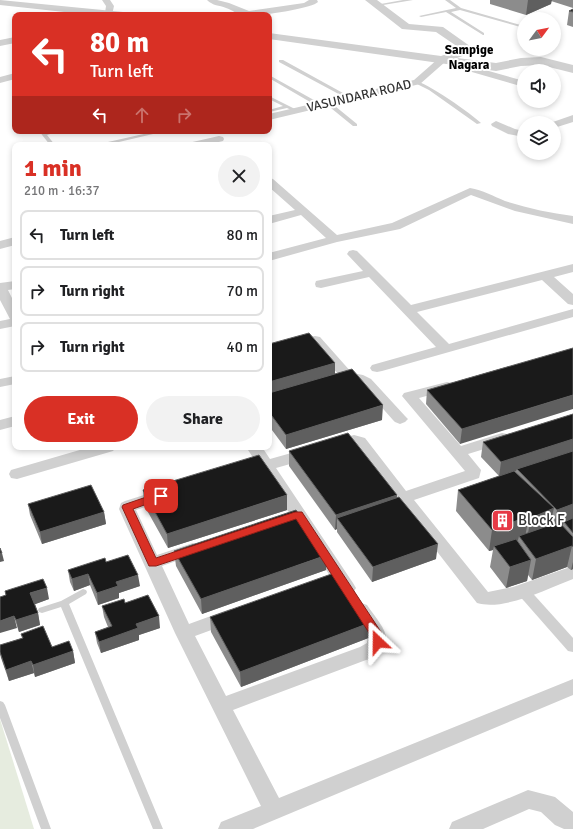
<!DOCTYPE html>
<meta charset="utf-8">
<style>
:root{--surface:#fff;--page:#f2f2f2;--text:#202124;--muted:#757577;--line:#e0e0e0;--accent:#d93025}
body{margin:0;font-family:Signika,sans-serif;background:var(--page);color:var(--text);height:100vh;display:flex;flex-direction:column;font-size:15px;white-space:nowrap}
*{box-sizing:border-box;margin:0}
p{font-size:13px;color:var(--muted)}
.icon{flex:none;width:22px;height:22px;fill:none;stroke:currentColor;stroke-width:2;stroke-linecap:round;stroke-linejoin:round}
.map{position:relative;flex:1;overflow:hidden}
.sheet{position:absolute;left:12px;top:142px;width:260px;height:308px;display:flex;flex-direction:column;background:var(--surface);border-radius:8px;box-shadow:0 2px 6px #0003}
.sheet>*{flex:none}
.guide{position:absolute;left:12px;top:12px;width:260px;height:122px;border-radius:8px;box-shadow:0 2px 6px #0003;background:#d93025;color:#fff;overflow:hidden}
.needle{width:26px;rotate:58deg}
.controls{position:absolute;left:517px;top:12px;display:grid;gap:8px}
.controls a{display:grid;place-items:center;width:44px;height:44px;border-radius:50%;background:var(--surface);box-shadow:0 2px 6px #0003;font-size:20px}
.pin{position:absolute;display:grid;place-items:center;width:34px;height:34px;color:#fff;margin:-17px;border-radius:8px;box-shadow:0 2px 6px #0006}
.me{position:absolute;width:44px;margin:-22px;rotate:337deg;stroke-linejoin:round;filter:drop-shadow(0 0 3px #0008)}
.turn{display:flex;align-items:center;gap:14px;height:84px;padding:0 12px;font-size:18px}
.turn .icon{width:52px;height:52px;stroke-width:2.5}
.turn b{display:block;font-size:28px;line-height:34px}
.lanes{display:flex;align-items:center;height:38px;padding:0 12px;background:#0003;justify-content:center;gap:20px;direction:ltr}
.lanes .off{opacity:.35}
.round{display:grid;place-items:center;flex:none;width:42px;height:42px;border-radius:21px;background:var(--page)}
.head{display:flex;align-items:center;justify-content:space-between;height:68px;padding:0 12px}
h1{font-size:24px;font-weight:800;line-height:30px;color:var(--accent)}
.cta{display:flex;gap:8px;margin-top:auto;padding:8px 12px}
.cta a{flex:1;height:46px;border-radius:24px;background:var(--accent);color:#fff;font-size:16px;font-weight:800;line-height:46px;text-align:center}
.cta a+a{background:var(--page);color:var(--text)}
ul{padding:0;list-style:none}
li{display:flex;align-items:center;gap:12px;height:50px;margin:0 8px 6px;padding:0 4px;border:2px solid var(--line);border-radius:8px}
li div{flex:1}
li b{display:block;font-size:15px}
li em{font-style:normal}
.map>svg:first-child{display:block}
</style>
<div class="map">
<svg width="573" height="829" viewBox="0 0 573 829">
<rect width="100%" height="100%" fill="#fff"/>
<path fill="#e6ecdf" d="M0 719 34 829H0Z"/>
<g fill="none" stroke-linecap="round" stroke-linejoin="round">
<path fill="#d0d0d0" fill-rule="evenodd" d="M403 0H413L377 6 375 5Z
M445 0H450L461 8 524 26V28L460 10 451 12 484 33V35H483L446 12 421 17 419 16 456 8Z
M279 60H283L352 98 348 99 279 62Z
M269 75 321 104V105L317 106 269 78Z
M415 81C425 81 473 115 481 123L477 124 429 90 415 83Z
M269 96 297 110V111L295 112 287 108 269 112V110L283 106 269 99Z
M326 102H330L357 124V126H353L326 104Z
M39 131H44L45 132 60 131 47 135 55 145H50Z
M157 131H166L106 145H97L99 144Z
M83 589 86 590 87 592 86 594 69 604 163 829H153L61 607 42 613 39 612 38 610 39 608 61 601Z
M0 701 3 702 5 705 51 829H41L0 718Z"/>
<path fill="#d0d0d0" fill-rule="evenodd" d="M522 585 527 587 573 638V652L568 651 517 593 515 590 517 587Z"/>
<path fill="#d0d0d0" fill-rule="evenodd" d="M102 0H110L114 6 112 15H107L105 13 106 6Z
M207 0H217L229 3 249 11 304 3 309 0H317L318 2C311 9 255 17 243 15 237 14 232 10 226 8 219 5 213 6 207 0Z
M15 37V43L0 46V40Z
M442 57 445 58 447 60 445 62 420 84 269 120V114L414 80 439 58Z
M456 59 464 64 524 81V87L458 68 451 62Z
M15 73V79L0 83V77Z
M573 115V122L554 128V123H550Z
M496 121 515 129 524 131V137L508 134 492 126 491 124Z
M219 136 223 137 224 139 223 141 206 145H187L188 143Z
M269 178 273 179 337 235 392 223 470 188C483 190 493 196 505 201 527 208 550 213 573 216V224L515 211 471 195 400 229 337 242 269 261V253L326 238 301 215 269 224V216L295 210 269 187Z
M15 237V245L0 249V241Z
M353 250 357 251 411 305 573 264V272L554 277 573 294V305L568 304 542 280 417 312 449 344 573 309V317L382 371 377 372 372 371 370 368 372 365 436 347 369 277 321 288 316 287 315 284 316 281 363 271 347 254 349 251Z
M15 281V289L8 290 15 304V326L0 329V321L10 319 0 300V283Z
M315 336 320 337 352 373 363 375 371 379 405 416 408 419 405 422 400 424 395 422C387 414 364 385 355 382 346 380 339 386 330 384L328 381 330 378 339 375 312 345 306 344 304 341 306 338Z
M15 376V384L0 387V379Z
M447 382 452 383 454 386 452 389 419 398 461 446 502 433 507 434 510 438 507 442 468 454 481 470 479 478 414 500 488 592 513 587 573 566V579C547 589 504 611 477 603L355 446 334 451 329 450 326 446 329 442 354 435 365 438 406 491 465 471 402 396 404 393Z
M15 416V426L0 430V420Z
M90 447H116L113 451 17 479 11 478 9 474 11 470Z
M246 447H262L270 459 309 448 315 449 317 453 315 457 276 468 353 583 356 588 353 593 347 595 341 593 262 471 248 475 242 474 240 470 242 466 256 462Z
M163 489 169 491 171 495 169 499 136 510 157 555 193 543 199 545 202 549 199 553 162 566 189 624 230 609 236 611 239 616 236 621 195 636 226 696 360 647 367 643 368 636 352 610 355 605 361 603 367 605C379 623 400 642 374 657L233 710 279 798 573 679V695L253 829H218L221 822 261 806 175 633 119 509 121 503 125 501Z
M528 790 555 797 573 812V829H564L555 825 541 812 529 809 483 829H449L452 822Z"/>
<path fill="#d0d0d0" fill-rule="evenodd" d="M0 0 123 12 128 15H92L0 5Z
M365 0H377L409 24 443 27 474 49 471 53 457 58 496 63 521 58 541 57 573 65V73L541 65 521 66 496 71 269 39V33L441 56 461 49 436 32 402 29Z"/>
</g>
<path fill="#8c8c8c" d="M490 0H573V8L551 1V4L526 15 490 4Z
M573 9V27L567 25 569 11Z
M269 344 335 363V374L382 420 286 449 269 426Z
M573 348 460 444 426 404 427 390Z
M573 414V569L571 570 567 567 532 580 528 575 527 581 506 588 490 567 493 550 489 551 456 511 458 490 499 476 481 457 483 442Z
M289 451 397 498 436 559 372 582 337 532V529L335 530 289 466Z
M143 490 287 510 168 548 144 505Z
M28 504 104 512 106 524 42 544 30 515Z
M174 551 326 570 202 614 176 566Z
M106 562 140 586 119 593V598L98 605 90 585 74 591 70 582 68 570Z
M5 591 49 599 35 604 38 613 40 625 19 632Z
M125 603 160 628 139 635V640L101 653 97 643 95 632 108 627 104 617 102 606Z
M210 617 372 622 371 637 241 687 211 632Z
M21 634 52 647 73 651 75 663 35 677 34 673 9 681 1 658 0 654V645L22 638Z"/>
<path fill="#5f5f5f" d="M528 0H552L551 4 526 15Z
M335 363V377L269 396V382Z
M573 395V409L460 444 462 429Z
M383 405 382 420 286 449V435Z
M573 439V453L517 469 516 471 499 477 501 462Z
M287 495V510L168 548 167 534Z
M397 495 396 509 337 518V529L335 530 336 515Z
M573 504V524L564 522 562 527 553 531 557 510Z
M554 508 549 529 527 538 531 518Z
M104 512 106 524 42 544 40 532Z
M529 516 525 537 519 536 518 540 496 549 494 546 493 550 489 551 492 530Z
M438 544 436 559 372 582 373 567Z
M572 546 567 567 532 580 536 559Z
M2 553 4 561 0 562V554Z
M327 555 326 570 202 614 201 599Z
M531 560 527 581 506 588 510 567Z
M573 562V569L571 570Z
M88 574 90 585 74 591 72 579Z
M138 575 140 586 119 593V598L98 605 97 593 116 582Z
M47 588 49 599 33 605 30 593Z
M38 613 40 625 19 632 16 620Z
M14 616 17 628 0 633V621Z
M159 616 160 628 139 635V640L101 653 99 642 136 624Z
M372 622 371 637 241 687 240 672Z
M73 651 75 663 35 677 33 665Z
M31 661 34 673 9 681 6 670Z"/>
<path fill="#1a1a1a" stroke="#5f5f5f" d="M573 9V12L569 11Z
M309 333 335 363 269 382V344Z
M573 348V395L462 429 427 390Z
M352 369 383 405 286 435 269 412V393Z
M573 414V439L501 462 483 442Z
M348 433 397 495 336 515 289 451Z
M573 451V504L557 510 517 469Z
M259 455 287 495 167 534 143 490Z
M514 471 554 508 531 518 529 516 492 530 458 490Z
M91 485 104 512 40 532 28 504Z
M399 497 438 544 373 567 337 518Z
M296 510 327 555 201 599 174 551Z
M573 518V533L564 522Z
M559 522 573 537V547L572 546 536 559 519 536Z
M516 539 531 560 510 567 494 546Z
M0 548 2 553 0 554Z
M128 555 138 575 116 582 118 586 97 593 88 574 72 579 68 570 105 558 106 562Z
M337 572 372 622 240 672 210 617Z
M43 579 47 588 30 593 38 613 16 620 14 616 0 621V597L6 595 5 591Z
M148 595 159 616 136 624 138 628 99 642 95 632 112 626 102 606 124 599 125 603Z
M43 626 52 647 69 641 73 651 33 665 31 661 6 670 0 652V645L23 638 21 634Z"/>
<path fill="#d93025" stroke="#8d1f18" d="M161 492 166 496 164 498 133 509 156 558 295 512H302L381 632 383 642 382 645 378 647 374 645 371 636 296 519 156 566H149L122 507 123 505Z"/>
<defs>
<symbol id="building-square" viewBox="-11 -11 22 22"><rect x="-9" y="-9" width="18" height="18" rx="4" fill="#e63946" stroke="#fff"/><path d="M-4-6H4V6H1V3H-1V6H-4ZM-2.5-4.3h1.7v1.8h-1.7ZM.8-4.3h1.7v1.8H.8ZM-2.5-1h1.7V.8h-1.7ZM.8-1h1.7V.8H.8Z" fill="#fff"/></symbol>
</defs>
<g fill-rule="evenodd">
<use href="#building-square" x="490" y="508" width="25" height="25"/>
</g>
<g text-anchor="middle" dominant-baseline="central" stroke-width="4" stroke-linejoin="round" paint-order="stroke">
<g font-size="13" font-weight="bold" fill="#000" stroke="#fff">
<text x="469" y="50">Sampige<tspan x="469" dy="15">Nagara</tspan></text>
</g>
<g font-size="13" fill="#333" stroke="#fff">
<text transform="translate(359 96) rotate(-13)">VASUNDARA ROAD</text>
</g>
<g font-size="15" fill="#333" stroke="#fff" text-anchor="start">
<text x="518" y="520">Block F</text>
</g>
</g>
</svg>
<div class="controls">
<a><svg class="needle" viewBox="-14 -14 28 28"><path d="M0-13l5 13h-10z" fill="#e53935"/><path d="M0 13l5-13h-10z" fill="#757577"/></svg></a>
<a><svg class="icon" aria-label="sound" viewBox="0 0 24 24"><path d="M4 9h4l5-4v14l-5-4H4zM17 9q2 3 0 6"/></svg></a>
<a><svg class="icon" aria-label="layers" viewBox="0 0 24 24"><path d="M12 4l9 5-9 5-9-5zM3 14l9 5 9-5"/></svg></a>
</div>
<div class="pin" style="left:161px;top:496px;background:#d93025"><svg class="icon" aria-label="arrive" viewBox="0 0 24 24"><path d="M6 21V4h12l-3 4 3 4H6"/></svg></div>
<svg class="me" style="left:378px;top:642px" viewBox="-20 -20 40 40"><path d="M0-17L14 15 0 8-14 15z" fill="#d93025" stroke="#fff" stroke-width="4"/></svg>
<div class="guide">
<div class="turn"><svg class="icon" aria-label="left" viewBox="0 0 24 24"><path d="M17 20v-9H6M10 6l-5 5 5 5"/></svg><div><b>80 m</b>Turn left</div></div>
<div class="lanes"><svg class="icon" aria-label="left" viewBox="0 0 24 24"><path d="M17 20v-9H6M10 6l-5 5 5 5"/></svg><svg class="icon off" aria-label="ahead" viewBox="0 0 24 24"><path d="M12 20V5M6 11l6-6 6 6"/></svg><svg class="icon off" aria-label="right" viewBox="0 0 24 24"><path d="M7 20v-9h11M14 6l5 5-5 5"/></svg></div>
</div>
<section class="sheet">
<div class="head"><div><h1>1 min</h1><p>210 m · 16:37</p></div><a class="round"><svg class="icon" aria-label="close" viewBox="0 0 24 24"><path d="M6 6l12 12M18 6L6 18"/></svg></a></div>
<ul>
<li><svg class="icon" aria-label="left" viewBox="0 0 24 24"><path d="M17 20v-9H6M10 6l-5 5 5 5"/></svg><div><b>Turn left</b></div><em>80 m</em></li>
<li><svg class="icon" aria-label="right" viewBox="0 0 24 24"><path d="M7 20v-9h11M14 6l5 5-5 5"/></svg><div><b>Turn right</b></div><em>70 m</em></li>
<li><svg class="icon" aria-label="right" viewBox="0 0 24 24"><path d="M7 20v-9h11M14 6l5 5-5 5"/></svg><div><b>Turn right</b></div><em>40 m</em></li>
</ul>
<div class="cta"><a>Exit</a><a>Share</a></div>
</section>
</div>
